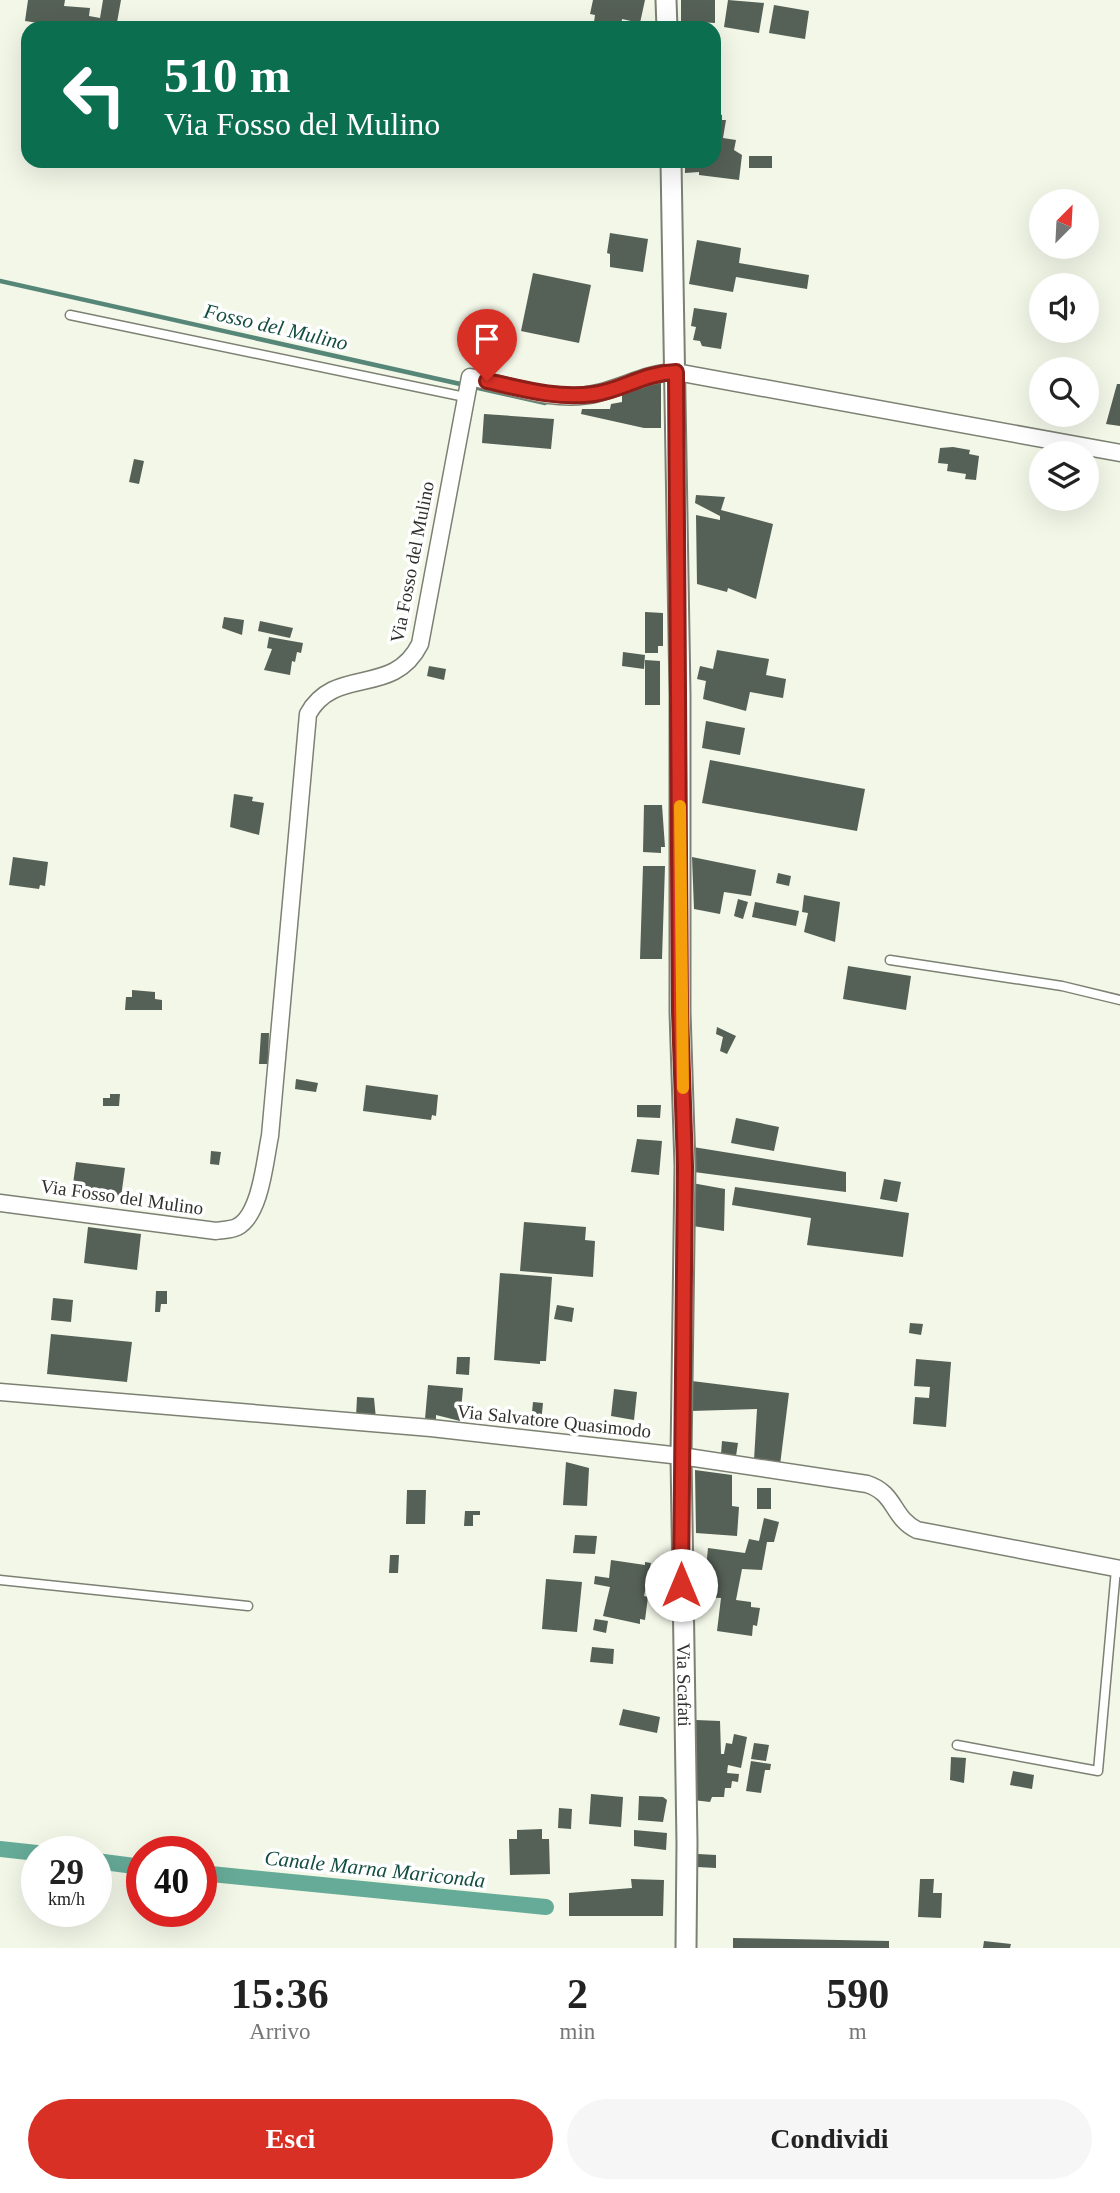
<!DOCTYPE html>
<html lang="it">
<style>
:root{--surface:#fff;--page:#f6f6f6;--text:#222;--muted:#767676;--accent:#d93025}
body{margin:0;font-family:"Times New Roman",serif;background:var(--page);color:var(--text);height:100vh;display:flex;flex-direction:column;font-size:26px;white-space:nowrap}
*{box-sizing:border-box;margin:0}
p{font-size:23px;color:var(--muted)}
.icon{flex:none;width:38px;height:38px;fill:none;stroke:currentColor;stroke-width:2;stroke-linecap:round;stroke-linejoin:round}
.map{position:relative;height:1948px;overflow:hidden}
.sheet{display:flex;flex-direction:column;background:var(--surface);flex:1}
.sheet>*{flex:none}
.top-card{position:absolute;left:21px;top:21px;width:700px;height:147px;border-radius:21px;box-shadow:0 7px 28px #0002;background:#0b6e4f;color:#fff;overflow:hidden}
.needle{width:46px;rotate:24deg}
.buttons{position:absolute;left:1029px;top:189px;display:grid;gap:14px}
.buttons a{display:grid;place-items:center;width:70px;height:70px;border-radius:50%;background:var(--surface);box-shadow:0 7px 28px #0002;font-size:35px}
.speed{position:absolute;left:21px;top:1836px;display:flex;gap:14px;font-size:35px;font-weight:700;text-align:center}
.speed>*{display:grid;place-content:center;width:91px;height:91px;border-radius:50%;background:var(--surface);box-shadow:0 7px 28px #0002;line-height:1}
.speed small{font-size:18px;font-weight:400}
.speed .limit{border:10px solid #d22;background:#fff;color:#111}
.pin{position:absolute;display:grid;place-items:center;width:60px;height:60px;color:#fff;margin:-72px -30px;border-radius:50% 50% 50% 0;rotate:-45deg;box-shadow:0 0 7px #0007}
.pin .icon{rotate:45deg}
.me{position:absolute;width:77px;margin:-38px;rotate:0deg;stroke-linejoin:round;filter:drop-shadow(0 0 5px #0008)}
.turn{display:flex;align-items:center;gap:24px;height:147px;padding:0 28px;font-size:32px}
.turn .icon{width:91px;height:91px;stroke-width:2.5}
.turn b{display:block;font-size:49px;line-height:60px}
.eta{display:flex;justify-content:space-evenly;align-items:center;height:119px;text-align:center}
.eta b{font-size:42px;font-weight:800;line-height:49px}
.action{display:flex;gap:14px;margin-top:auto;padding:14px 28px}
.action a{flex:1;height:80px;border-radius:42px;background:var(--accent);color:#fff;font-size:28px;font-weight:800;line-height:80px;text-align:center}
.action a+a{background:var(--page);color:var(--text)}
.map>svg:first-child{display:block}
</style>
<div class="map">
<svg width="1120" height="1948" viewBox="0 0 1120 1948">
<rect width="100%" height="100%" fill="#f2f7e8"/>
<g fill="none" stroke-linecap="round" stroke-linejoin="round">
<path stroke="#568677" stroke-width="4.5" d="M0 281 545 403"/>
<path stroke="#66ab97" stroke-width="16" d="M0 1849 37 1853
M96 1861 142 1867
M201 1873 546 1907"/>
</g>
<path fill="#556056" d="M28 0H65L64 6 90 8 89 16 100 18 103 0H121L116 28H73L25 21Z
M593 0H645L640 23 622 19 621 28 594 22 595 15 590 14Z
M681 0H715V23L681 21Z
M728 0 764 3 759 33 724 27Z
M774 5 809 11 805 39 769 33Z
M714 114 722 115V120H726L723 138 736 140 734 150 742 155 739 180 699 175V172L685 173V161H714Z
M749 156H772V168H749Z
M610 233 648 239 643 272 610 267V254L607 253Z
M697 240 741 248 739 263 809 275 807 289 736 277 733 292 689 284Z
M533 273 591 285 579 343 521 331Z
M694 308 727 313 721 349 702 346 700 341 693 340 696 327 691 326Z
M661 382V428H644L581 414 582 409H610L611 404 622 402V393L645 384Z
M1117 384H1120V426L1106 424Z
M484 414 554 419 551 449 482 443Z
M953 447 970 450 969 454 979 456 976 480 965 479 966 474 947 471 948 464 938 463 940 448Z
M134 459 144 461 139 484 129 482Z
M696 495 725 497 721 510 773 524 756 599 728 588 727 592 697 584 696 515 720 520V516L695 503Z
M645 612 663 613V646H658V653H645Z
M224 617 244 620 242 635 222 628Z
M260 621 293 628 290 638 258 631Z
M269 637 303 643 301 653 297 652 295 662 292 661 290 675 264 670 272 649 267 648Z
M717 650 769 659 766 675 786 679 783 698 750 692 746 711 703 699 706 681 697 679 700 666 713 669Z
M623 652 645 655 644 669 622 666Z
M645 660 660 661V705H645Z
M429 666 446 669 444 680 427 676Z
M706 721 745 728 740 755 702 748Z
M710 760 865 789 857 831 702 803Z
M234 794 253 797 252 801 264 803 259 835 230 827Z
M644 805H662L665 847H661V853L643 852Z
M13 857 48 862 45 886 40 885 39 889 9 885Z
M692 857 756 870 751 896 724 892 720 914 694 909Z
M643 866H665L662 959H640Z
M778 873 791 876 789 886 776 883Z
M804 895 840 902 835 942 804 932 808 913 802 912Z
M738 899 748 902 743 919 734 916Z
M755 902 799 911 796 926 752 917Z
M848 966 911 976 906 1010 843 999Z
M132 990 155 992V999L162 1000V1010H125L126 997H132Z
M717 1027 736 1036 727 1054 720 1051 723 1037 716 1034Z
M261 1033H269L268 1064H259Z
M296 1079 318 1083 316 1092 295 1089Z
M366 1085 438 1095 436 1116 432 1115 431 1120 363 1111Z
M110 1094H120L119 1106H103V1098H110Z
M637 1105H661L660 1118 637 1117Z
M736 1118 779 1127 774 1151 731 1143Z
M637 1139 662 1141 659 1175 631 1172Z
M693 1147 846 1172V1192L694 1172Z
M211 1151 221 1152 219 1165 210 1164Z
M76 1162 125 1168 121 1197 72 1191Z
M884 1179 901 1182 897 1202 880 1199Z
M692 1183 725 1189 724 1231 693 1226Z
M735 1187 909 1213 903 1257 807 1245 811 1218 732 1205Z
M524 1222 586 1227 585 1240 595 1241 593 1277 520 1271Z
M88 1227 141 1234 137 1270 84 1263Z
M500 1273 552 1277 546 1361H540V1364L494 1360Z
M156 1291H167V1304H161L160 1312H155Z
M53 1298 73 1300 71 1322 51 1320Z
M557 1305 574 1308 572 1322 554 1319Z
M910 1323 923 1324 921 1335 909 1333Z
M51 1334 132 1342 127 1382 47 1374Z
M457 1357H470L469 1375 456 1374Z
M916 1359 951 1362 946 1427 913 1424 915 1397 929 1398 930 1387 914 1386Z
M692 1381 789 1393 780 1465 754 1460 757 1409 691 1411Z
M428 1385 463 1388 460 1421 436 1415V1419H425Z
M614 1389 637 1392 634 1420 611 1416Z
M357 1397 374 1398 376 1419 356 1417Z
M533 1402 543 1403 541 1423 531 1422Z
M491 1408 507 1411 506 1419 490 1416Z
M722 1441 738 1443 736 1456 721 1454Z
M566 1462 589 1468 587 1506 563 1505Z
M695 1470 732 1475V1506L739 1507 737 1536 696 1533Z
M757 1488H771V1509H757Z
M407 1490H426L425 1524H406Z
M465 1511H480V1515H473V1526H464Z
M764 1518 779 1522 774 1542H767L762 1570 742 1569 736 1600 751 1602V1607L760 1608 757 1626 753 1625 752 1636 717 1631 721 1598 703 1597 708 1548 745 1553 749 1539 759 1541Z
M575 1535 597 1536 595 1554 573 1553Z
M390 1555H399L398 1573H389Z
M611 1560 645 1565V1562L651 1563 644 1596 648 1597 645 1620 640 1619V1624L603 1616 610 1587 594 1584 595 1576 609 1578Z
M546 1579 582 1582 577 1632 542 1629Z
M595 1619 608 1621 606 1633 593 1630Z
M592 1647 614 1649 613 1664 590 1662Z
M623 1709 660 1717 657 1733 619 1725Z
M696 1720 720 1721 721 1754H724L726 1743 732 1744 734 1734 747 1737 741 1768 728 1765 727 1773 739 1774 738 1782 732 1781 731 1788H725L724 1797H712L710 1802 693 1800Z
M754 1743 769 1745 766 1761 751 1759Z
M951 1757 966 1758 964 1783 950 1780Z
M751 1761 771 1764 770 1770H765L761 1793 746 1791Z
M1013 1771 1034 1775 1032 1789 1010 1785Z
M591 1794 623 1797 621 1827 589 1824Z
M639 1796 663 1797 667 1800 663 1822 638 1820Z
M559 1808 572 1809 571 1829 558 1828Z
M542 1829V1839H549L550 1874 510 1875 509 1839H517V1830Z
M634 1830 667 1833 666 1850 634 1846Z
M698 1854 716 1855V1868L697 1867Z
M631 1879 664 1880 663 1916H569V1893L632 1888Z
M920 1879H934L933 1893H942L941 1918 918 1917Z
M733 1938 889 1941V1948H733Z
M984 1941 1011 1944 1010 1948H983Z"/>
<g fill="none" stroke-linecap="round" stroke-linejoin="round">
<defs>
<path id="service" d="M70 315 465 397
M890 960 1062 986 1120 1000
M0 1580 248 1606
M957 1745 1098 1771 1116 1569"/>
<path id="minor" d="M0 1203 216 1231C222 1230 231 1230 237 1227 261 1215 265 1159 270 1136L308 714C335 665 393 698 420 644L470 377C510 386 558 404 598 393 626 386 647 373 676 372L1120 453
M0 1392 431 1428 681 1456 867 1484C896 1493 892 1518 917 1530L1120 1569"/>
<g id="tertiary">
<path d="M666 0 667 28"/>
<path id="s1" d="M671 161 680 695V1012L685 1166 681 1456 687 1843 686 1948"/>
</g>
</defs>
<use href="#service" stroke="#7c8173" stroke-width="11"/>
<use href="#minor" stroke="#7c8173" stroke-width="19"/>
<use href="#tertiary" stroke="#7c8173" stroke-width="23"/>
<use href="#service" stroke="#fff" stroke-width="8"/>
<use href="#minor" stroke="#fff" stroke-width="16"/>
<use href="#tertiary" stroke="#fff" stroke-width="19"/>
</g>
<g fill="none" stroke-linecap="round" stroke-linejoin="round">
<defs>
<path id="route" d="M487 381C523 389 557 399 594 394 623 390 643 373 676 372L680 1012 685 1166 681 1585"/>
</defs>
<use href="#route" stroke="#8d1f18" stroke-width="18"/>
<use href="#route" stroke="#d93025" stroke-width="12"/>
<path stroke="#f59e0b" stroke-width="12" d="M680 806 683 1088"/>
</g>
<g text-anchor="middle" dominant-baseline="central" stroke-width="7" stroke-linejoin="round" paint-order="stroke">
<g font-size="19" fill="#30312c" stroke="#fff">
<text transform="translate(412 562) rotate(-79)">Via Fosso del Mulino</text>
<text transform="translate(122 1197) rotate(8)">Via Fosso del Mulino</text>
<text transform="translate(554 1421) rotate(6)">Via Salvatore Quasimodo</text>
<text stroke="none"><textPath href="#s1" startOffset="1524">Via Scafati</textPath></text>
</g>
<g font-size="21" font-style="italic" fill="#144e40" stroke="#fff">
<text transform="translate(276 327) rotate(13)">Fosso del Mulino</text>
<text transform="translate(375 1869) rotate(6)">Canale Marna Mariconda</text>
</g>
</g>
</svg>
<div class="buttons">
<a><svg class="needle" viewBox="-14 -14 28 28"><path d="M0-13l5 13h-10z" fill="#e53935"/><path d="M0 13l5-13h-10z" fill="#767676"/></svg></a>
<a><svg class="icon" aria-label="sound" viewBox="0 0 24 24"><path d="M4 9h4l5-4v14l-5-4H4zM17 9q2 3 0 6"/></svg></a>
<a><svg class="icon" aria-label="search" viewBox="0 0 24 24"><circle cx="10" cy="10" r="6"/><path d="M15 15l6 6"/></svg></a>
<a><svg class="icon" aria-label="layers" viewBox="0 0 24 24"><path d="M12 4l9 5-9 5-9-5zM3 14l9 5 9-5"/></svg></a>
</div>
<div class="speed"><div>29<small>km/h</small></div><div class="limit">40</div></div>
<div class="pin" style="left:487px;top:381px;background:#d93025"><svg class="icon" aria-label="arrive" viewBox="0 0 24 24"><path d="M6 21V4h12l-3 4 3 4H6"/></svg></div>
<svg class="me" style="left:681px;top:1585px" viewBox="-20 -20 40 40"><circle r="19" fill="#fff"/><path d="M0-13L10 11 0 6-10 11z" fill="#d93025"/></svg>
<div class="top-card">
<div class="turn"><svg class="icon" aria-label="left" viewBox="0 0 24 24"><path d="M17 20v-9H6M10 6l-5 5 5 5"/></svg><div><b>510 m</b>Via Fosso del Mulino</div></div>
</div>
</div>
<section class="sheet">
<div class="eta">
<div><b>15:36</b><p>Arrivo</p></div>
<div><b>2</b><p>min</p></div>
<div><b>590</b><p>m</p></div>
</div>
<div class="action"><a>Esci</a><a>Condividi</a></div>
</section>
